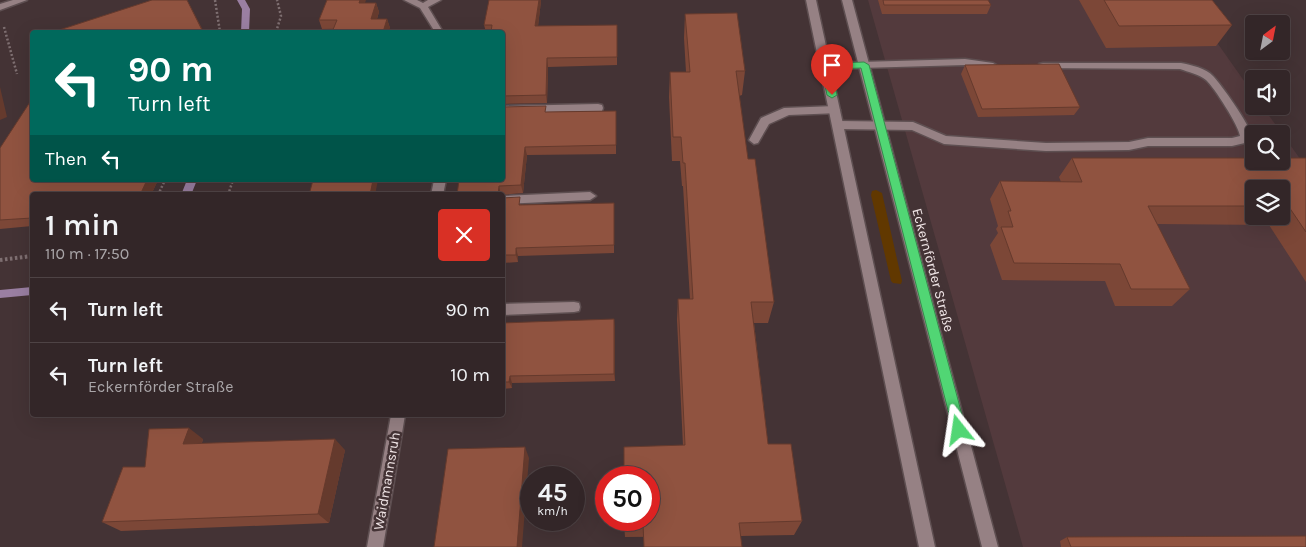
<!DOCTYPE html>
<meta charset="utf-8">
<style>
:root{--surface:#332628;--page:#3b2e30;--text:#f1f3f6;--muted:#a9a5a8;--line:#4e4345}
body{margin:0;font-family:Karla,sans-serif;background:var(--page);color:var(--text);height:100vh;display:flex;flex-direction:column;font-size:19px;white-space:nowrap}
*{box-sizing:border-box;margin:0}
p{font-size:16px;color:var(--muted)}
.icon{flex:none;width:28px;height:28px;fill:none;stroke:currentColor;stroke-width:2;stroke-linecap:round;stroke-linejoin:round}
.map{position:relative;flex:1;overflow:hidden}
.side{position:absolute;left:30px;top:192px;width:475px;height:225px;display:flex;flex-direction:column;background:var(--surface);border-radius:5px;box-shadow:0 5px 20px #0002,0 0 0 1px var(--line)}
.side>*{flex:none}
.banner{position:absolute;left:30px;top:30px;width:475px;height:152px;border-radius:5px;box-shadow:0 5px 20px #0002,0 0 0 1px var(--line);background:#00695c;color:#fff;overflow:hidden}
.needle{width:32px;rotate:32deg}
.fabs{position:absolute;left:1245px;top:15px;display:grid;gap:10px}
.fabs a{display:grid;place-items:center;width:45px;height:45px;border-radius:5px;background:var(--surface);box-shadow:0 5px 20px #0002,0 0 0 1px var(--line);font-size:25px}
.speed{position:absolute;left:520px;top:466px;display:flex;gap:10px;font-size:25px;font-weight:700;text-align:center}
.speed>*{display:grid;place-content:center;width:65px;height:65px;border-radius:50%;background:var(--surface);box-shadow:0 5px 20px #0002,0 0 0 1px var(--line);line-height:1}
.speed small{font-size:12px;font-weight:400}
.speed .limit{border:8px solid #d22;background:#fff;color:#111}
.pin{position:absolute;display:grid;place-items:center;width:42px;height:42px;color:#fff;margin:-51px -21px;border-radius:50% 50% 50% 0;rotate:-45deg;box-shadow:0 0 5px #0007}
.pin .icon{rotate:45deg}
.me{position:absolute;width:55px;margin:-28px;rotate:345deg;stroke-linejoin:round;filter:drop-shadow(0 0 4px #0008)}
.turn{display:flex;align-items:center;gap:18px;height:105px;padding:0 15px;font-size:22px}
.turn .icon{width:65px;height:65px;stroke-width:2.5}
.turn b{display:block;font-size:35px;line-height:42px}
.then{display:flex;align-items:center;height:48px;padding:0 15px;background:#0003;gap:10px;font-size:19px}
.round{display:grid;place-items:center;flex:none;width:52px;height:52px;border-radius:5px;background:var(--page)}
.head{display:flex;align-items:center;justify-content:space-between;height:85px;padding:0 15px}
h1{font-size:30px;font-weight:600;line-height:38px}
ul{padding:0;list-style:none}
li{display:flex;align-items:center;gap:15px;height:65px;padding:0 15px;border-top:1px solid var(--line)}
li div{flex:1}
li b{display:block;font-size:19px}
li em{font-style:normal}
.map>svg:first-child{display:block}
</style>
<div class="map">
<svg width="1306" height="547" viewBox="0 0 1306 547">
<rect width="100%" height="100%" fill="#443335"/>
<path fill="#533a3d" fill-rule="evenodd" d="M868 0H1187L1254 95V106H1262L1306 167V547H1023ZM1254 134H1281V161H1254ZM1254 189H1281V216H1254Z"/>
<path fill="#613800" d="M876 190 882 193 902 281 901 284 893 283 891 281 871 195 872 191Z"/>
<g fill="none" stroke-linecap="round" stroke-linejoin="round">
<path fill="#9a7fa2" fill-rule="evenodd" d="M237 0H245L250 9 249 32H241L242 9Z
M187 180H197L191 195H181Z
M32 287V295L0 298V290Z"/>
<defs>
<path id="lane" d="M965 59 993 63 998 66 993 69 965 65 826 69 821 66 826 63Z
M1043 63H1181C1191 65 1206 68 1213 76 1220 83 1251 126 1251 135 1251 137 1250 139 1249 142L1232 146H1148L1129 150 1046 151 944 144 912 130 839 129 834 125 839 121 913 122 946 136 1046 143 1129 142 1148 138H1232L1240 136C1239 126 1214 87 1206 80 1199 74 1188 72 1180 69L1039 68V64Z
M598 104 602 105 603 108 602 111 502 114V106Z
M835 106 840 110 839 113 789 115 769 124 758 143 754 144 749 140 761 118 784 108Z
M590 192 596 196 590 200 502 204V196Z
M574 302 579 303 580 307 579 311 574 312 502 315V304Z"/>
<path id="street" d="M13 0H27L0 10V4Z
M404 0H417L423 3 428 0H441L428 7 443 32H435L420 8Z
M434 180H446L443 195H431Z
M391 415H405L383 547H367Z"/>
<path id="secondary" d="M806 0H816L935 547H919Z
M842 0H852L998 547H982Z"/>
</defs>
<use href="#lane" stroke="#5e4f51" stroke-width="3"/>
<use href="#street" stroke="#5e4f51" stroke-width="3"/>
<use href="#secondary" stroke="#5e4f51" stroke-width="3"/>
<path stroke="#7e6f71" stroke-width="2.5" stroke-dasharray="2 2" stroke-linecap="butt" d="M215 0 220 32
M4 27 17 74
M276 32 281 16 277 0
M158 195 165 180
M228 195 233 180"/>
<path stroke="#7e6f71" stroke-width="4" stroke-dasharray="2.5 2.5" stroke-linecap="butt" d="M0 260 32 256"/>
<use href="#lane" fill="#968184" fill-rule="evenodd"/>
<use href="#street" fill="#968184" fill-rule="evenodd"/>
<use href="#secondary" fill="#968184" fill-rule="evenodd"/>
</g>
<path fill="#7c4737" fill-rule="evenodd" d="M878 0H988L991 5 987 14H882Z
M1079 0H1212L1232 25 1216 46 1106 48Z
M541 1 538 26 617 33V65L548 67 547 103 502 104V32H486L484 25Z
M365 3H376L379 12 377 19H387L390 28 322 29 319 20Z
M685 14 745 71 742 95 739 96 748 159 774 302 768 323H754L768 444 802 521 794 535 741 536 625 537 624 523 683 446 677 320 678 299H690L683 186H682L680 161H672L669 97 670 72H686L684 38Z
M965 65 1080 107 1074 115 978 117 961 74Z
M616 111V154L527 155 523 193 501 195H457L546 112Z
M0 148 32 180H158L151 195H32V226L0 229Z
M1072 158H1306V282L1269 225 1157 224 1190 289 1172 306H1115L1105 281 1002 280 990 245 998 233 996 229 998 226 990 199 1000 181 1061 182 1059 177ZM1254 189H1281V216H1254Z
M502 198 522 205 614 211V253L518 256V262L502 263Z
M502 323 615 326V381L512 383V388L502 389Z
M203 439 202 443 345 450 329 523 121 531 102 522 145 467Z
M1067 537 1306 547H1061L1060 541Z"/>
<path fill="#653a2d" d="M187 0 204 32H203Z
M360 0H366L362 12 359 3Z
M539 0H541V1L537 35 535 26Z
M376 3 379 12 374 28 371 19Z
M387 19 390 28 389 32H383Z
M547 58 548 67 547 103 546 95Z
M0 87 7 117 0 120Z
M525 147 527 155 523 193 521 185Z
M147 180H158L151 195H140Z
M373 180H378L375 195H370Z
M499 186 501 195H498Z
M516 248 518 256V262L516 255Z
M614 319 615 326V381L614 374Z
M510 376 512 383V388L509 382Z
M189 428 203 439 198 455 183 444Z
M335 439 345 450 329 523 318 514Z
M525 447 529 458 522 547H517Z"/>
<path fill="#905340" stroke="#653a2d" d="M152 0H187L203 32H53Z
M327 0H360L359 3H376L371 19H387L383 32H332L337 20H319Z
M489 0H539L535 26 617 25V57L547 58 546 95 502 96V32H491L492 25H484Z
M883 0H988L991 5H884Z
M1104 0H1212L1232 25 1119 26Z
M737 13 745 71H736L748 159H755L774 302H751L768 444H791L802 521 739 523 742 547H644L643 524 624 523V520H649V478H624V447L685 445 678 299H693L685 163H683L681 137H673L670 72H690L685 14Z
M1059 64 1080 107 982 109 965 65Z
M32 99V180H147L140 195H32V218L0 220V148Z
M546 106 545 112 616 111V145L525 147 521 185 499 186 498 195H457L459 180H502V107Z
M1072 158H1254V161H1281V158H1306V232L1289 207H1281V189H1254V206H1148L1190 289H1131L1120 264 1014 263 1001 227H1013L1008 211H1011L1000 181 1082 182Z
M313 180H373L370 195H309Z
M520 197 519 205 614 203V245L516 248V255H502V198Z
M614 319V374L510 376 509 382H502V323Z
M189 428 183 444 335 439 318 514 102 522 123 467H145L149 429Z
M525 447 517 547H434L448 449Z
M1306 536V547H1071L1067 537Z"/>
<path fill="#51d674" stroke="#358b4b" d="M864 62 869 65 966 430 964 434 959 436 955 434 953 430 861 68 831 69 837 95 832 98 827 95 821 66 822 64Z"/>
<g text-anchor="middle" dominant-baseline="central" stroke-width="5" stroke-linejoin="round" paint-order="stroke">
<g font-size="14" fill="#f1e6e7" stroke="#443335">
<text transform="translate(933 270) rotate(75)">Eckernförder Straße</text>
<text transform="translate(387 481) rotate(-80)">Waidmannsruh</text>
</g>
</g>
</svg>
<div class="fabs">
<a><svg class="needle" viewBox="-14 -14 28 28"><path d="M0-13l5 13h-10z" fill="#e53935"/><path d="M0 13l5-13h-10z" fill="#a9a5a8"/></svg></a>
<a><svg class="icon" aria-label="sound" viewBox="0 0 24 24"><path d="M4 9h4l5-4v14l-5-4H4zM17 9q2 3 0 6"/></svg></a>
<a><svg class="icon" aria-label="search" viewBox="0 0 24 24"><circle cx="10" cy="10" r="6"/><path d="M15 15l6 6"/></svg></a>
<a><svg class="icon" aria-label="layers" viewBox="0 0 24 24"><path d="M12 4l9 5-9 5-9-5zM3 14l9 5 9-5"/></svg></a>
</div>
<div class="speed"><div>45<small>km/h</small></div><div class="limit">50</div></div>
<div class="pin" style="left:832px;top:95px;background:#d93025"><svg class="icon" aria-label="arrive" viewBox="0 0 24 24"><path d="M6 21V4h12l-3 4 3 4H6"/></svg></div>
<svg class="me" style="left:959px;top:430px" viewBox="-20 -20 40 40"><path d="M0-17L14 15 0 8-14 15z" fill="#51d674" stroke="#fff" stroke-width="4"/></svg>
<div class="banner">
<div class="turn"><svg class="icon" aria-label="left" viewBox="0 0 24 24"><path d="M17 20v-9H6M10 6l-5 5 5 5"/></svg><div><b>90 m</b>Turn left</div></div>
<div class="then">Then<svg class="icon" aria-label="left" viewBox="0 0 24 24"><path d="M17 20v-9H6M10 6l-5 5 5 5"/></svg></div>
</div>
<section class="side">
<div class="head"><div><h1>1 min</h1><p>110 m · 17:50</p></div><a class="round" style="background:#d93025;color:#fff"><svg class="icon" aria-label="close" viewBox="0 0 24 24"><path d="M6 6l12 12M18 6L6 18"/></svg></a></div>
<ul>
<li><svg class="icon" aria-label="left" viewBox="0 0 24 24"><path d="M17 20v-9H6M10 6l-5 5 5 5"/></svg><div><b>Turn left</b></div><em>90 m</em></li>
<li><svg class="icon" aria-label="left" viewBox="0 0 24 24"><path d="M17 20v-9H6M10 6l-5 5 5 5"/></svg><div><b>Turn left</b><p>Eckernförder Straße</p></div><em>10 m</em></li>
</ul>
</section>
</div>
